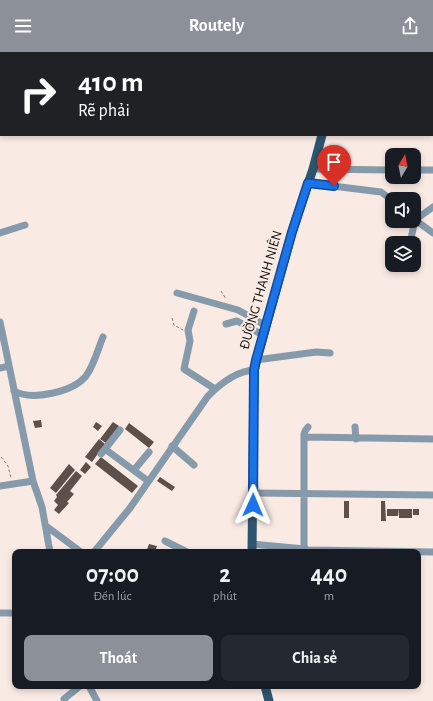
<!DOCTYPE html>
<html lang="vi">
<meta charset="utf-8">
<style>
:root{--surface:#171b24;--page:#242831;--text:#f1f3f6;--muted:#9ea1a6;--accent:#8c9099}
body{margin:0;font-family:"Alegreya Sans",sans-serif;background:var(--page);color:var(--text);height:100vh;display:flex;flex-direction:column;font-size:15px;white-space:nowrap}
*{box-sizing:border-box;margin:0}
p{font-size:13px;color:var(--muted)}
.icon{flex:none;width:22px;height:22px;fill:none;stroke:currentColor;stroke-width:2;stroke-linecap:round;stroke-linejoin:round}
.map{position:relative;flex:1;overflow:hidden}
.side{position:absolute;left:12px;top:497px;width:409px;height:140px;display:flex;flex-direction:column;background:var(--surface);border-radius:8px;box-shadow:0 2px 6px #0003}
.side>*{flex:none}
.top-card{position:absolute;left:0px;top:0px;width:433px;height:84px;box-shadow:0 2px 6px #0003;background:#202124;color:#fff;overflow:hidden}
.needle{width:26px;rotate:10deg}
.controls{position:absolute;left:385px;top:96px;display:grid;gap:8px}
.controls a{display:grid;place-items:center;width:36px;height:36px;border-radius:8px;background:var(--surface);box-shadow:0 2px 6px #0003;font-size:20px}
.pin{position:absolute;display:grid;place-items:center;width:34px;height:34px;color:#fff;margin:-41px -17px;border-radius:50% 50% 50% 0;rotate:-45deg;box-shadow:0 0 4px #0007}
.pin .icon{rotate:45deg}
.me{position:absolute;width:44px;margin:-22px;rotate:1deg;stroke-linejoin:round;filter:drop-shadow(0 0 3px #0008)}
.turn{display:flex;align-items:center;gap:14px;height:84px;padding:0 12px;font-size:18px}
.turn .icon{width:52px;height:52px;stroke-width:2.5}
.turn b{display:block;font-size:28px;line-height:34px}
.eta{display:flex;justify-content:space-evenly;align-items:center;height:68px;text-align:center}
.eta b{font-size:24px;font-weight:700;line-height:28px}
.button{display:flex;gap:8px;margin-top:auto;padding:8px 12px}
.button a{flex:1;height:46px;border-radius:8px;background:var(--accent);color:#fff;font-size:16px;font-weight:700;line-height:46px;text-align:center}
.button a+a{background:var(--page);color:var(--text)}
header{display:flex;justify-content:space-between;align-items:center;height:52px;padding:0 12px;background:var(--accent);color:#fff;font-size:18px;font-weight:700}
.map>svg:first-child{display:block}
</style>
<header><svg class="icon" aria-label="menu" viewBox="0 0 24 24"><path d="M4 6h16M4 12h16M4 18h16"/></svg>Routely<svg class="icon" aria-label="share" viewBox="0 0 24 24"><path d="M12 15V3M7 8l5-5 5 5M5 13v7h14v-7"/></svg></header>
<div class="map">
<svg width="433" height="649" viewBox="0 0 433 649">
<rect width="100%" height="100%" fill="#faeae4"/>
<path fill="#5d504b" d="M408 140 413 147H404L403 144Z
M41 368 42 375 35 376 33 369Z
M96 370 102 374 98 379 93 375Z
M113 370 119 374 106 391 100 387Z
M129 371 154 390 149 396 125 377Z
M99 387 105 392 92 410 85 405Z
M101 405 138 434 132 441 95 412Z
M86 410 91 415 85 422 80 418Z
M69 412 75 418 56 441 50 436Z
M76 419 82 424 70 439 74 442 67 450 69 451 59 462 54 458 58 453 54 449 57 445 56 443Z
M160 425 175 435 172 439 157 429Z
M344 449H349V466H344Z
M381 449H385L386 469H381Z
M387 457H399L398 464H387Z
M399 457H412V466H399Z
M413 457H419V463H413Z
M149 492 157 494 155 500H146Z"/>
<g fill="none" stroke-linecap="round" stroke-linejoin="round">
<path stroke="#897e7a" stroke-width="1" stroke-dasharray="3 2" stroke-linecap="butt" d="M221 239 226 247
M172 266 174 273 183 278
M1 405 8 414 11 426"/>
<path stroke="#859aaa" stroke-width="7" d="M114 0V1
M313 117 392 118
M414 118H433
M308 131 381 140 392 148
M414 167 433 181
M0 181 25 173
M410 191 415 168 433 155
M177 241 238 258 265 273
M194 259 188 278 190 289 184 317 215 337
M0 270 33 429 42 455 50 500
M226 272 237 269 263 283
M256 308 316 300 330 301
M0 316 9 314
M14 339C32 349 73 340 86 324 94 313 98 297 103 285
M355 375 356 387
M305 387 307 385 433 387
M172 394 194 413
M105 397 120 378
M101 402 105 397 148 429
M134 418 149 400
M0 434 33 429
M253 441 433 443
M46 474 81 500
M165 489 187 500
M252 492 305 497 308 498 433 500
M305 497 304 493V382L305 379 308 375
M94 500 130 456 208 344C220 332 237 319 254 318
M0 561H15
M89 634 97 649
M64 647 80 634"/>
<path stroke="#2e5570" stroke-width="9" d="M348 1V0
M252 500 254 318 292 180 313 117 322 83
M265 634 269 649"/>
</g>
<g fill="none" stroke-linecap="round" stroke-linejoin="round">
<defs>
<path id="route" d="M253 453 254 318 256 308 292 180 308 131 334 134"/>
</defs>
<use href="#route" stroke="#114b97" stroke-width="10"/>
<use href="#route" stroke="#1a73e8" stroke-width="7"/>
</g>
<g text-anchor="middle" dominant-baseline="central" stroke-width="4" stroke-linejoin="round" paint-order="stroke">
<g font-size="14" fill="#0f0a08" stroke="#faeae4">
<text transform="translate(261 238) rotate(-74)">ĐƯỜNG THANH NIÊN</text>
</g>
</g>
</svg>
<div class="controls">
<a><svg class="needle" viewBox="-14 -14 28 28"><path d="M0-13l5 13h-10z" fill="#e53935"/><path d="M0 13l5-13h-10z" fill="#9ea1a6"/></svg></a>
<a><svg class="icon" aria-label="sound" viewBox="0 0 24 24"><path d="M4 9h4l5-4v14l-5-4H4zM17 9q2 3 0 6"/></svg></a>
<a><svg class="icon" aria-label="layers" viewBox="0 0 24 24"><path d="M12 4l9 5-9 5-9-5zM3 14l9 5 9-5"/></svg></a>
</div>
<div class="pin" style="left:334px;top:134px;background:#d93025"><svg class="icon" aria-label="arrive" viewBox="0 0 24 24"><path d="M6 21V4h12l-3 4 3 4H6"/></svg></div>
<svg class="me" style="left:253px;top:453px" viewBox="-20 -20 40 40"><path d="M0-17L14 15 0 8-14 15z" fill="#1a73e8" stroke="#fff" stroke-width="4"/></svg>
<div class="top-card">
<div class="turn"><svg class="icon" aria-label="right" viewBox="0 0 24 24"><path d="M7 20v-9h11M14 6l5 5-5 5"/></svg><div><b>410 m</b>Rẽ phải</div></div>
</div>
<section class="side">
<div class="eta">
<div><b>07:00</b><p>Đến lúc</p></div>
<div><b>2</b><p>phút</p></div>
<div><b>440</b><p>m</p></div>
</div>
<div class="button"><a>Thoát</a><a>Chia sẻ</a></div>
</section>
</div>
